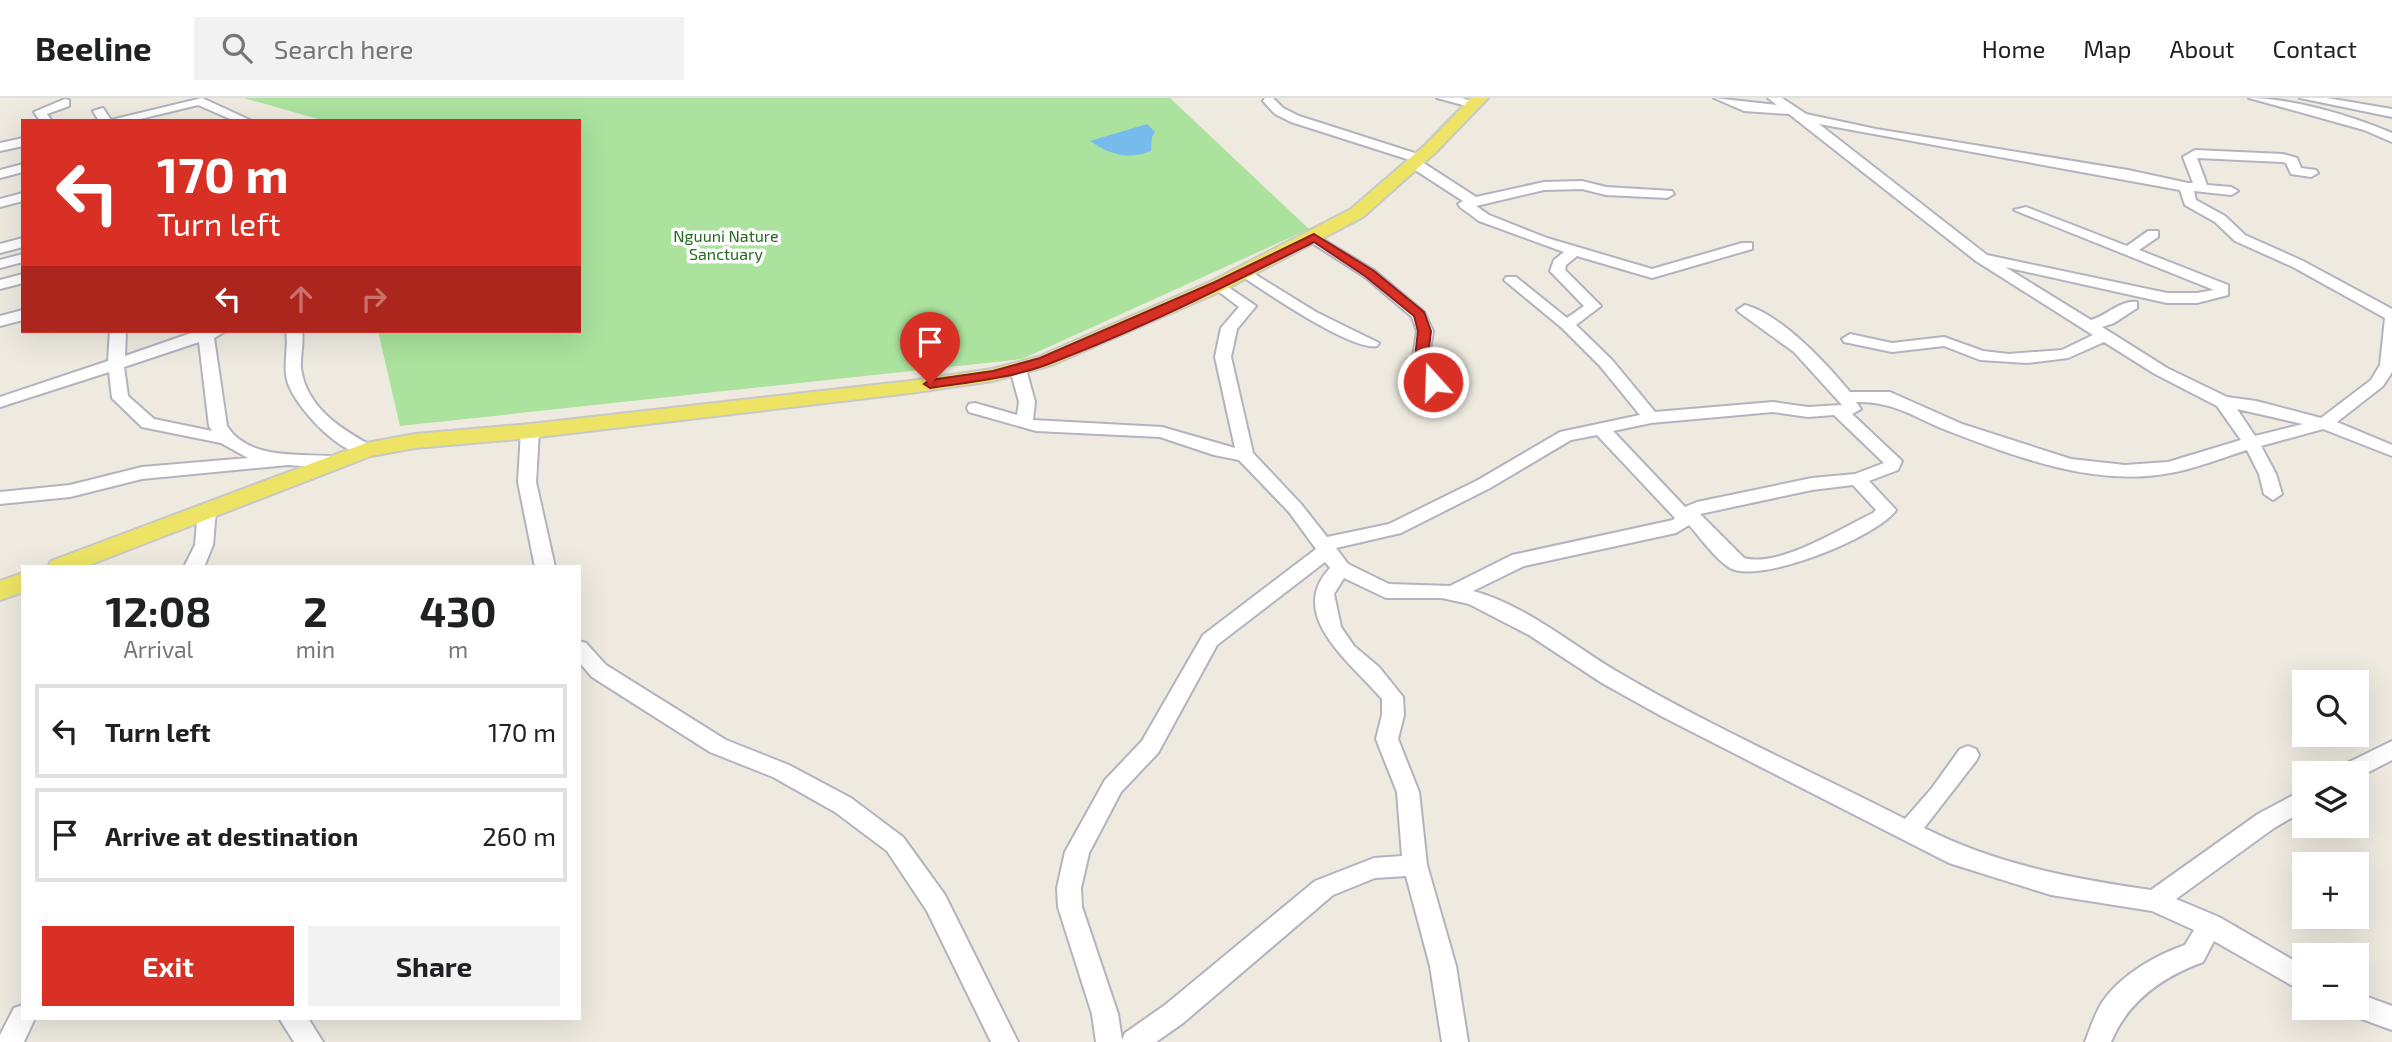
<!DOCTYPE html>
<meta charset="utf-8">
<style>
:root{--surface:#fff;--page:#f2f2f2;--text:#202124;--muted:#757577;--line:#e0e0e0;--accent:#d93025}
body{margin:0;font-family:"Exo 2",sans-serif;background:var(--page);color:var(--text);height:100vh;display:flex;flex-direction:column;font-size:26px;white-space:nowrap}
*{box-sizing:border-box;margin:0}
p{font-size:23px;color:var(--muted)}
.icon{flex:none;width:38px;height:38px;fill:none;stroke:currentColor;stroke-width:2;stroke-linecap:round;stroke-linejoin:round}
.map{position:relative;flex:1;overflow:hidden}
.side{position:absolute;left:21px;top:467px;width:560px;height:455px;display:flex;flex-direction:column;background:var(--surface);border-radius:0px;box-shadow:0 7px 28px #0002}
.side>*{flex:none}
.guide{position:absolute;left:21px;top:21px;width:560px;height:214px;border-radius:0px;box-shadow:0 7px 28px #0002;background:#d93025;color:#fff;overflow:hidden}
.fabs{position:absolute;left:2292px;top:572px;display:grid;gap:14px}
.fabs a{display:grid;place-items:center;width:77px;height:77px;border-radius:0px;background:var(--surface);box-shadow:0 7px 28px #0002;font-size:35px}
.pin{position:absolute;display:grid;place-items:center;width:60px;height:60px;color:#fff;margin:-72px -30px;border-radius:50% 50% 50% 0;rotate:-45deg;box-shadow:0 0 7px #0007}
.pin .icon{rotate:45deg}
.me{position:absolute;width:77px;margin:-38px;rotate:340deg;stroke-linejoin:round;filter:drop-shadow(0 0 5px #0008)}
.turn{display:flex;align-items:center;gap:24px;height:147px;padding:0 21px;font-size:32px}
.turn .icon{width:91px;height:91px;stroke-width:2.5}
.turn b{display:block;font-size:49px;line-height:60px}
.lanes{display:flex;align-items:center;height:66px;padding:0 21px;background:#0003;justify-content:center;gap:35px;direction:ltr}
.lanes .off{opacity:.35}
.eta{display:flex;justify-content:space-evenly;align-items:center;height:119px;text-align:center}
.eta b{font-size:42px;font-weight:700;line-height:49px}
.primary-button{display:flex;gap:14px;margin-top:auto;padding:14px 21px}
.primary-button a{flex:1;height:80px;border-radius:0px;background:var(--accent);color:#fff;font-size:28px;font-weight:700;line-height:80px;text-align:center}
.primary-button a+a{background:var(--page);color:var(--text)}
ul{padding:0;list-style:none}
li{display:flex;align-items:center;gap:21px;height:94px;margin:0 14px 10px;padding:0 7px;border:4px solid var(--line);border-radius:0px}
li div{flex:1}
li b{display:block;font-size:26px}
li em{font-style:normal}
header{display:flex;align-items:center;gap:42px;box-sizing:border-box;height:98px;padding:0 35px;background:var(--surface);border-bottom:2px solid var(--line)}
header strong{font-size:33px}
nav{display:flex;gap:38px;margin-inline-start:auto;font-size:24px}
.search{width:490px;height:63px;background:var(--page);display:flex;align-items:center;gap:18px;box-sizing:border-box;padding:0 24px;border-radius:0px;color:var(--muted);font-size:26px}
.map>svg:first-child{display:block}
</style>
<header>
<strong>Beeline</strong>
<div class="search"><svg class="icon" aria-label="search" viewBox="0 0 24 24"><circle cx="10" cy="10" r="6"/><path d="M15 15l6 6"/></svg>Search here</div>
<nav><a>Home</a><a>Map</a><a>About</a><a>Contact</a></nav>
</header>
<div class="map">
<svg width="2392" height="944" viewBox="0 0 2392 944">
<rect width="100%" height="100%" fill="#eeeae0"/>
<path fill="#aae29e" d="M244 0H1170L1309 131 1022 261 400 328 378 233H579V23H325Z"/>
<path fill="#77baec" d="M1147 26 1155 34 1152 39 1151 53C1127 62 1111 57 1090 43Z"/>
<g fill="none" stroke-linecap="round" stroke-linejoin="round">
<defs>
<path id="minor" d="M202 0 252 23H235L198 7 132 23H99L93 13 103 10 111 22Z
M1265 0H1273L1283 10 1299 18 1424 58 1426 61 1422 64 1476 99 1544 84 1582 83 1606 89 1672 93 1674 96 1667 100 1606 97 1582 91 1544 92 1476 108 1489 117 1547 140 1652 171 1742 145H1752V151L1652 180 1577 158 1566 167 1565 172 1601 208 1576 227 1612 262 1655 314 1773 304 1808 309 1842 307 1794 254 1740 215 1737 212 1745 207C1782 217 1826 265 1850 294H1890L1962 326 2071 361 2125 367 2168 364 2241 342 2217 308 2155 276 2104 244 2068 260 2027 265 1980 262 1944 248 1892 254 1844 244 1842 241 1850 236 1892 245 1944 239 1983 253 2009 256 2062 252 2093 237 1976 163 1789 16 1744 13 1714 0 1777 7 1768 0H1782L1806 16 1876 31 2128 72 2188 85H2193L2183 59 2195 52 2283 56 2297 60 2301 70 2316 72 2318 75 2311 79 2291 76 2286 65 2282 64 2197 60 2207 87 2231 89 2238 93 2231 97 2194 93 2196 102 2225 118 2245 137 2303 163 2392 211V274L2383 288 2337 324 2392 347V358L2323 331 2261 348 2276 376 2282 396 2273 402 2264 396 2259 376 2247 352C2221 360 2195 371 2170 375 2096 389 2019 360 1951 334 1916 321 1896 303 1856 304L1861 311 1852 316 1902 363 1898 372 1869 383 1896 412C1879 438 1760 487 1730 470 1715 461 1701 440 1689 427L1676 435 1524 468 1473 493C1525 507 1571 546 1616 573 1709 628 1809 672 1905 721L1932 690 1960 651 1968 648 1976 651 1979 657 1976 663 1924 730C1998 767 2070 780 2151 792L2258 716 2305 691V712L2274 730 2176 801 2219 819 2305 869V895L2214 843 2203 864C2162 879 2128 903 2111 944H2085C2090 931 2095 915 2103 903 2121 877 2156 857 2185 847L2194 832 2152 813 2051 797 1949 765 1663 619 1602 585 1529 537 1469 506 1442 500H1386L1344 480 1334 496 1341 529 1354 548 1379 569 1403 599 1404 617 1398 641 1419 694 1427 767 1456 868 1468 944H1442L1430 868 1406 778 1375 780 1333 797 1183 925 1156 944H1096L1092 916 1058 809 1057 790 1065 754 1105 682 1142 643 1203 537 1316 451 1289 414 1239 362 1214 357 1160 339 1036 333 969 314 967 310 969 306 975 305 1017 317 1019 304 1010 271 1018 266 1026 271 1035 304 1033 322 1162 329 1235 350 1215 259 1221 230 1239 209 1214 190V184L1219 183 1256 208 1237 231 1231 259 1253 355 1301 406 1327 439 1389 426 1478 382 1560 334 1640 317 1600 268 1562 230 1504 182 1506 179H1516L1567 220 1584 208 1550 173 1554 162 1564 154 1479 123 1460 109 1458 106 1463 103 1409 68 1410 62 1291 24 1275 16 1263 3ZM1819 26 2180 92 2185 107 2215 124 2235 143 2293 169 2385 220 2380 267 2371 282 2321 320 2256 303 2227 299 2167 270 2102 229 2114 225 2137 210V204C2122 201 2106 218 2091 222L2005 169 2167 205H2197L2228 197V187L2139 152 2158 139V133H2148L2127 148 2026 109 2014 112 2214 192 2197 195H2167L1987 157ZM2237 311 2303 326 2255 338ZM1773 314 1808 319 1834 317 1884 365 1855 376 1812 380 1697 404 1685 409 1613 333 1651 325ZM1597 337 1675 420 1673 422 1512 457 1450 488 1389 486 1348 466 1336 450 1401 435 1490 390 1571 342ZM1853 387 1876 412 1873 415C1841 430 1779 470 1744 460L1700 416 1812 392ZM1325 464 1330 470C1285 518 1353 566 1382 601V617L1376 641 1397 694 1402 758 1374 760 1315 783 1165 907 1125 935 1122 942 1118 916 1082 809 1081 790 1089 755 1121 694 1158 655 1217 547Z
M1437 0H1462L1480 6 1474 10Z
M2249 0C2291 0 2353 18 2392 35V44L2364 32Z
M2300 0H2327L2392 11V19Z
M65 1 69 2V8L47 16 52 23H40L34 14Z
M23 40V48L0 53V45Z
M23 66V74L0 80V72Z
M23 95V103L0 109V101Z
M1314 136 1375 173 1424 214 1433 233 1429 259 1448 300 1446 304H1434L1413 259 1417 233 1412 219 1365 179 1309 143V137Z
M23 140V149L0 155V146Z
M23 156V164L0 170V162Z
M1245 170 1316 214 1379 245 1377 248C1352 254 1263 192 1240 177L1238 174Z
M23 176V185L0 191V182Z
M23 212V222L0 228V218Z
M110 233H126L125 258 197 233H226L214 240 227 328C248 361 295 356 329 358L338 364 329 370 288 367 142 381 70 399 0 406V394L70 387 142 369 248 360 221 345 142 329 112 300 109 274 0 309V299L108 263ZM199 244 209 328 212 333 154 321 128 298 124 269Z
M286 233H302C304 246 300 258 301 271 307 310 341 331 372 348L375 352 372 356C344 363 293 307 287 282 283 265 289 249 286 233Z
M530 328 539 333 536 384 555 469H535L518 384 521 333Z
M207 406 216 412 213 447 204 469H184L195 447 198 412Z
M579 543 586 545 606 567 726 642 789 667 851 700 903 739 945 797 1018 944H991L927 813 887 753 835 714 773 679 710 654 592 579 579 564Z
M2392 643V662L2357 680V676H2334L2337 670Z
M2357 895 2392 908V932L2348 916 2345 910H2357Z
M23 907V920H35L24 944H0V937L14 910Z
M279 920H308L323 944H294Z"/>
<path id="major" d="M1471 0H1488L1436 54 1363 119 1226 191 1052 267 993 283 910 295 530 340 415 350 371 358 84 469H48L51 463 366 345 415 336 530 326 910 283 992 271 1038 259 1212 183 1351 111 1424 48Z
M23 475V494L0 502V483Z"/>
</defs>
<use href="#minor" stroke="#b3b3c0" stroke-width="4"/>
<use href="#major" stroke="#c8c8c8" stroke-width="4"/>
<use href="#minor" fill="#fff" fill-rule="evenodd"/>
<use href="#major" fill="#ede465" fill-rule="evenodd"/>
</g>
<path fill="#d93025" stroke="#8d1f18" stroke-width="2" d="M1314 136 1374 173 1424 214 1431 233 1428 259 1440 284 1438 287H1428L1415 259 1418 233 1414 218 1365 178 1314 144C1228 187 1141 231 1051 265 1013 280 971 284 930 290L924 286 930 282 993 273 1040 260 1215 184Z"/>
<g text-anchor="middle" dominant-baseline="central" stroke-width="7" stroke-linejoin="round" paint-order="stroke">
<g font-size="16" fill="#206a1d" stroke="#fff">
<text x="726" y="137">Nguuni Nature<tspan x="726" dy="18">Sanctuary</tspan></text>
</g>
</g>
</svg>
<div class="fabs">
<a><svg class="icon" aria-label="search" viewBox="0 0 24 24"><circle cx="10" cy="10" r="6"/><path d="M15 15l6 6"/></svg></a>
<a><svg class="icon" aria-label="layers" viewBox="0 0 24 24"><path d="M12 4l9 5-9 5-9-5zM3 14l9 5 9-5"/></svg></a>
<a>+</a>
<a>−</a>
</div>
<div class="pin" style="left:930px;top:286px;background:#d93025"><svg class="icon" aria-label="arrive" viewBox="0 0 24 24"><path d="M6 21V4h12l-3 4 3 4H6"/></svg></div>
<svg class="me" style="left:1433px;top:284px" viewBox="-20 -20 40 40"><circle r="17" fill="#d93025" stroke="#fff" stroke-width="3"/><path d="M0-11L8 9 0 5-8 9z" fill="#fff"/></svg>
<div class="guide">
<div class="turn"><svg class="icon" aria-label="left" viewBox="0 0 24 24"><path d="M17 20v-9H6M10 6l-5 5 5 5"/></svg><div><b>170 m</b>Turn left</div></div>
<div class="lanes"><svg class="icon" aria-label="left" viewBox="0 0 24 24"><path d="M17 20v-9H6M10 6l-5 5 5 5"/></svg><svg class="icon off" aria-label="ahead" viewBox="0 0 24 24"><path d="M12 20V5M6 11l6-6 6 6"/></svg><svg class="icon off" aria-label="right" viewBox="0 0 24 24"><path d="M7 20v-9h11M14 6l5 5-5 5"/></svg></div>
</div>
<section class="side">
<div class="eta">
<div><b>12:08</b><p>Arrival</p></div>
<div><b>2</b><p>min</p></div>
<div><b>430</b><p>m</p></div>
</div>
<ul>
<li><svg class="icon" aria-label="left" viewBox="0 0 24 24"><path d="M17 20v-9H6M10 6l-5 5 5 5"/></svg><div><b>Turn left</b></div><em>170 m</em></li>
<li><svg class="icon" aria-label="arrive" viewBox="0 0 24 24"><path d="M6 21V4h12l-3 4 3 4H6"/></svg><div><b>Arrive at destination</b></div><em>260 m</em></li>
</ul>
<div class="primary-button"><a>Exit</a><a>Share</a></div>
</section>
</div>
